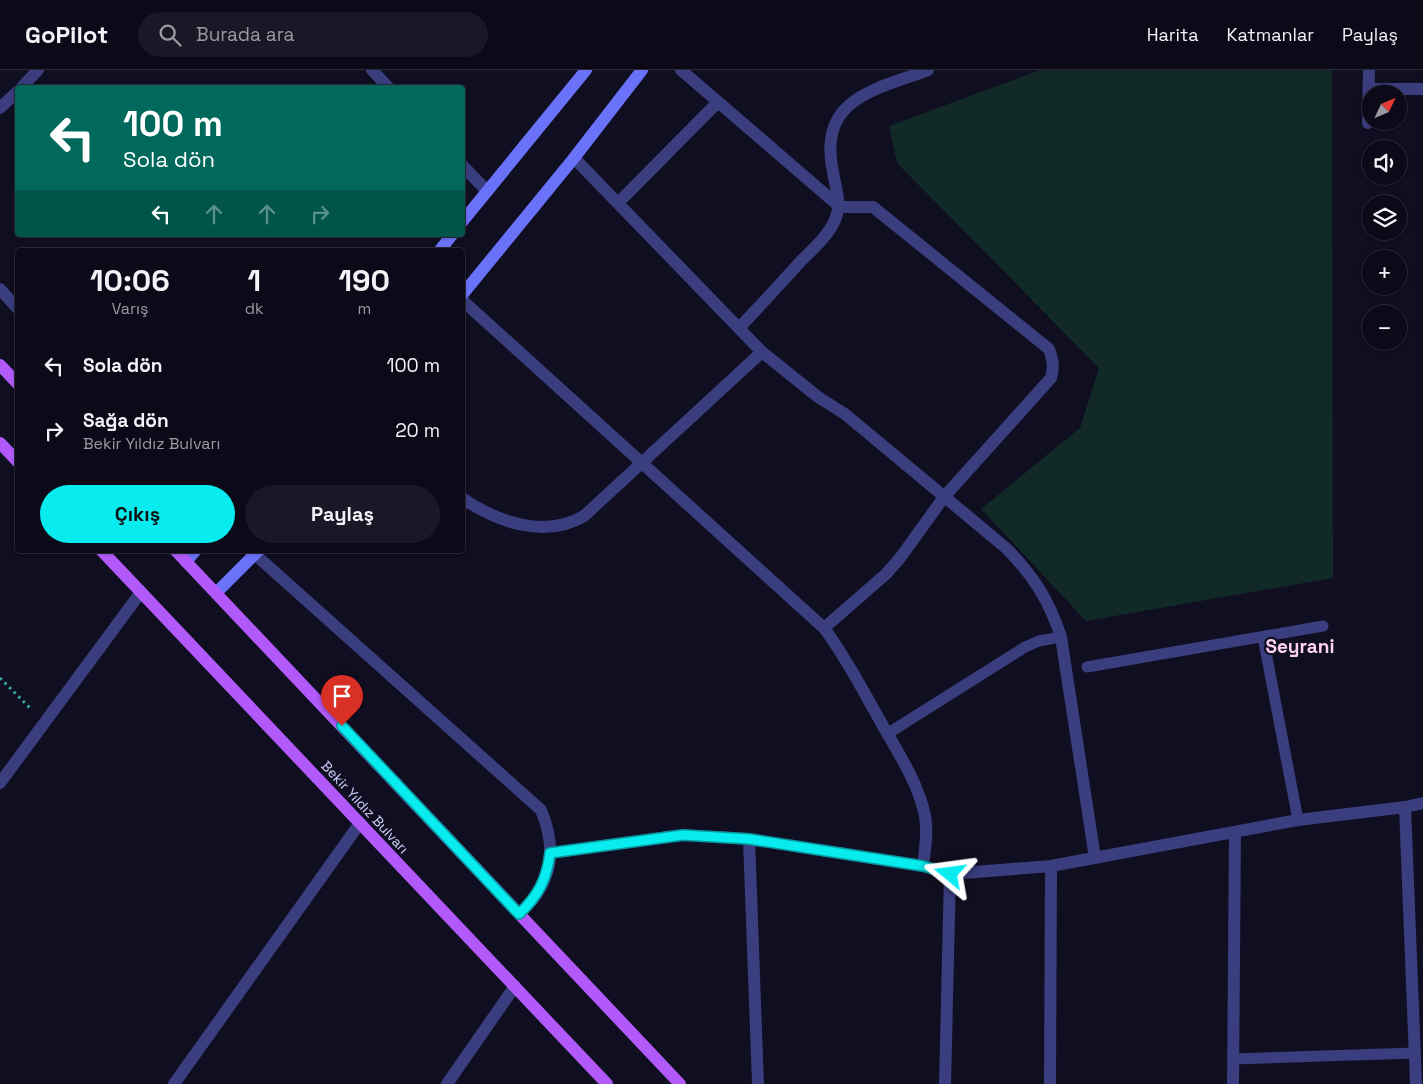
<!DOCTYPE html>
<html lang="tr">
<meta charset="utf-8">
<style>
:root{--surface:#0c0a19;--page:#1a1826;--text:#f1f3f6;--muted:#9a9aa2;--line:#2c2b38;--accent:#08ecf0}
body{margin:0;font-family:"Space Grotesk",sans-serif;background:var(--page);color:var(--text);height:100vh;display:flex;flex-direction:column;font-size:19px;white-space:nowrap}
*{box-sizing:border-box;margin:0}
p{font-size:16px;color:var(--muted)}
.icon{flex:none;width:28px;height:28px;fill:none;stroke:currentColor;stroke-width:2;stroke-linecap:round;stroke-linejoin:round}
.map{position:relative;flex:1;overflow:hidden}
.panel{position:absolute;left:15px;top:178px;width:450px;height:305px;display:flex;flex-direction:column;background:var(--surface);border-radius:5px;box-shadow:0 1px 4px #0004,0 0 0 1px var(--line)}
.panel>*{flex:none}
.hud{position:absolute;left:15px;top:15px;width:450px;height:152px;border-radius:5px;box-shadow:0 1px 4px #0004,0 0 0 1px var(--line);background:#00695c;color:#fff;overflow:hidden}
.needle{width:32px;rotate:46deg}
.buttons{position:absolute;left:1362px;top:15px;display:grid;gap:10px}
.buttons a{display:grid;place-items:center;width:45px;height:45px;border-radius:50%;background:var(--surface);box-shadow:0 1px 4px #0004,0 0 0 1px var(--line);font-size:25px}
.pin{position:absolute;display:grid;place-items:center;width:42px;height:42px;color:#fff;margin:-51px -21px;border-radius:50% 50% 50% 0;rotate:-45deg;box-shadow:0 0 5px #0007}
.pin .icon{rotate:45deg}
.me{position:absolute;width:55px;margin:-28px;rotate:286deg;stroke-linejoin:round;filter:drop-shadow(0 0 4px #0008)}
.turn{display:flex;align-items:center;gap:18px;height:105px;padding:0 25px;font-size:22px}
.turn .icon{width:65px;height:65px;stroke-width:2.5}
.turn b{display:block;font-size:35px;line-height:42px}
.lanes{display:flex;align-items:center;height:48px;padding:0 25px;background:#0003;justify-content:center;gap:25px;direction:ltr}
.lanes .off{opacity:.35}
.eta{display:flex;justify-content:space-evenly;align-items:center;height:85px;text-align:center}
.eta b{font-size:30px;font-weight:700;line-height:35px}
.cta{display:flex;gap:10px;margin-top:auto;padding:10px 25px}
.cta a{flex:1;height:58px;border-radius:30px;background:var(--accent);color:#111;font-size:20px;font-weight:700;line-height:58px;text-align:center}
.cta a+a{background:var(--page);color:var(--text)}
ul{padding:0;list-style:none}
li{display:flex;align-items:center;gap:15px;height:65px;padding:0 25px}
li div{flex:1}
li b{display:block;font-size:19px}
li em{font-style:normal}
header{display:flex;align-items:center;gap:30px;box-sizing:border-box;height:70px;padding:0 25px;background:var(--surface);border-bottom:1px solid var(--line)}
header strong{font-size:24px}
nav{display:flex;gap:28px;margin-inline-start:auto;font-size:18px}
.search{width:350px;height:45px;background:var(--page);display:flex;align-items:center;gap:12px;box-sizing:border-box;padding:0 18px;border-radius:28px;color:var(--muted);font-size:19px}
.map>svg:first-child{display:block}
</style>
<header>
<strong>GoPilot</strong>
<div class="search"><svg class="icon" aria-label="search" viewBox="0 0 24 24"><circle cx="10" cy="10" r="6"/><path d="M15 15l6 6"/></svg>Burada ara</div>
<nav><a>Harita</a><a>Katmanlar</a><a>Paylaş</a></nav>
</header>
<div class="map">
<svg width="1423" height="1014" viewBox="0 0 1423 1014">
<rect width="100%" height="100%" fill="#100e21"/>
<path fill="#112a27" d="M1040 0H1332L1333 508 1086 551 981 439 1080 358 1099 298 897 93 889 56Z"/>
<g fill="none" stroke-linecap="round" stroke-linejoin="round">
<path stroke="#32ae9d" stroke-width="3" stroke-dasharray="2.5 4" stroke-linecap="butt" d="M0 608 31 639"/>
<path stroke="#3a3d7e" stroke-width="11" d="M1263 567 1298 750
M1087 597 1323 556
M887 664 1025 577 1039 571 1061 567
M1233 989 1415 983"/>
<path stroke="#3a3d7e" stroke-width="12" d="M372 0 389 18
M681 0 840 137H873L1049 279C1053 290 1054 297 1051 308L944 427 900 488 886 504 824 558
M21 18 38 0
M1369 19H1423
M0 38 18 21
M1368 53 1369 0
M574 88 762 282 818 327 845 344 1006 478C1033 505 1049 530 1061 567L1095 788
M462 95 487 121
M618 133 718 32
M0 219 18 239
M462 230 824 558C845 586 861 617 878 647 895 678 918 711 925 746 928 762 925 780 923 796
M739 258C760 236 780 214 801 191 813 179 828 166 835 150 842 134 836 120 833 102 817 29 874 20 928 0
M462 428C497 452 545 469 584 446L762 282
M250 480 541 740C558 781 552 814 519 844
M0 713 141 522
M1405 737 1416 1014
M749 769 758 1014
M550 783 683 765 749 769 923 796 950 804 1051 796 1298 750 1405 737 1423 733
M174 1014 360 753
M447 1014 515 916
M945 1014 950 804
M1050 1014 1051 796
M1233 1014 1235 762"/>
<path stroke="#6a72fa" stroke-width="12" d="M462 152 586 0
M440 180 452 165
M462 225 574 88 642 0
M186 492 196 480
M216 523 259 480"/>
<path stroke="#b15af9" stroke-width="12" d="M0 295 18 314
M0 373 18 392
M101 480 607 1014
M175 480 680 1014"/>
</g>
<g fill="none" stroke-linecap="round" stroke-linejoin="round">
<defs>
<path id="route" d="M342 656 519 844C538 826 547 809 550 783L683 765 749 769 923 796 950 804"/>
</defs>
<use href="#route" stroke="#05999c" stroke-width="12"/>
<use href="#route" stroke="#08ecf0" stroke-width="9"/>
</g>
<g text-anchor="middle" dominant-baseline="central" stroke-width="4.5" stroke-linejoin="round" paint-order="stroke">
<g font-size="14" fill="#d1cffd" stroke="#100e21">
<text transform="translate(365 737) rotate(47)">Bekir Yıldız Bulvarı</text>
</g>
<g font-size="19" font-weight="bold" fill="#fdd1f1" stroke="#100e21">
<text x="1300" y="576">Seyrani</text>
</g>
</g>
</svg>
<div class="buttons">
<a><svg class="needle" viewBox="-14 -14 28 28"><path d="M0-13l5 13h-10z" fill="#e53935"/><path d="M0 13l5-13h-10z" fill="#9a9aa2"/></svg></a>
<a><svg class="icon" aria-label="sound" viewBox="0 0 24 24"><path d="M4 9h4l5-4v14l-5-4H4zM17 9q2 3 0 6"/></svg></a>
<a><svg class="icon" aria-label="layers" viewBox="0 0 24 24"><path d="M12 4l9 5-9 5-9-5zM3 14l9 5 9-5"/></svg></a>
<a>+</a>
<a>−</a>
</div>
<div class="pin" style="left:342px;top:656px;background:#d93025"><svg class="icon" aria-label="arrive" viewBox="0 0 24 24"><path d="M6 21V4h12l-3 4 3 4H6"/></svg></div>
<svg class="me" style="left:950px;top:804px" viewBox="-20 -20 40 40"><path d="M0-17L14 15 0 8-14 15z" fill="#08ecf0" stroke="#fff" stroke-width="4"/></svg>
<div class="hud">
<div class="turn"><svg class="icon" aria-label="left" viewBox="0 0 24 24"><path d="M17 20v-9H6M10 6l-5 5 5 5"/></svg><div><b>100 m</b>Sola dön</div></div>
<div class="lanes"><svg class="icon" aria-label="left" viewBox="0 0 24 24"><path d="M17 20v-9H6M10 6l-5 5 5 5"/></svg><svg class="icon off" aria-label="ahead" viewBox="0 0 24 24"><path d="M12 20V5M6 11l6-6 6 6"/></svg><svg class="icon off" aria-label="ahead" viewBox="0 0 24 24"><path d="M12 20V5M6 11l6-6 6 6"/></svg><svg class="icon off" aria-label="right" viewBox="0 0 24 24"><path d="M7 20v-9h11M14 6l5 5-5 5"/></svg></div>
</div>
<section class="panel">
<div class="eta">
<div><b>10:06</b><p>Varış</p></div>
<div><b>1</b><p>dk</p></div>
<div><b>190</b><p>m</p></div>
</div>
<ul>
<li><svg class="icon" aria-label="left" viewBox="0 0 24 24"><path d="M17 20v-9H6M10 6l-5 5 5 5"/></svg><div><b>Sola dön</b></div><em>100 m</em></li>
<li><svg class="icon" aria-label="right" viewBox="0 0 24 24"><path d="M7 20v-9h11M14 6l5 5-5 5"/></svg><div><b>Sağa dön</b><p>Bekir Yıldız Bulvarı</p></div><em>20 m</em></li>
</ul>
<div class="cta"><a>Çıkış</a><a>Paylaş</a></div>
</section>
</div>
